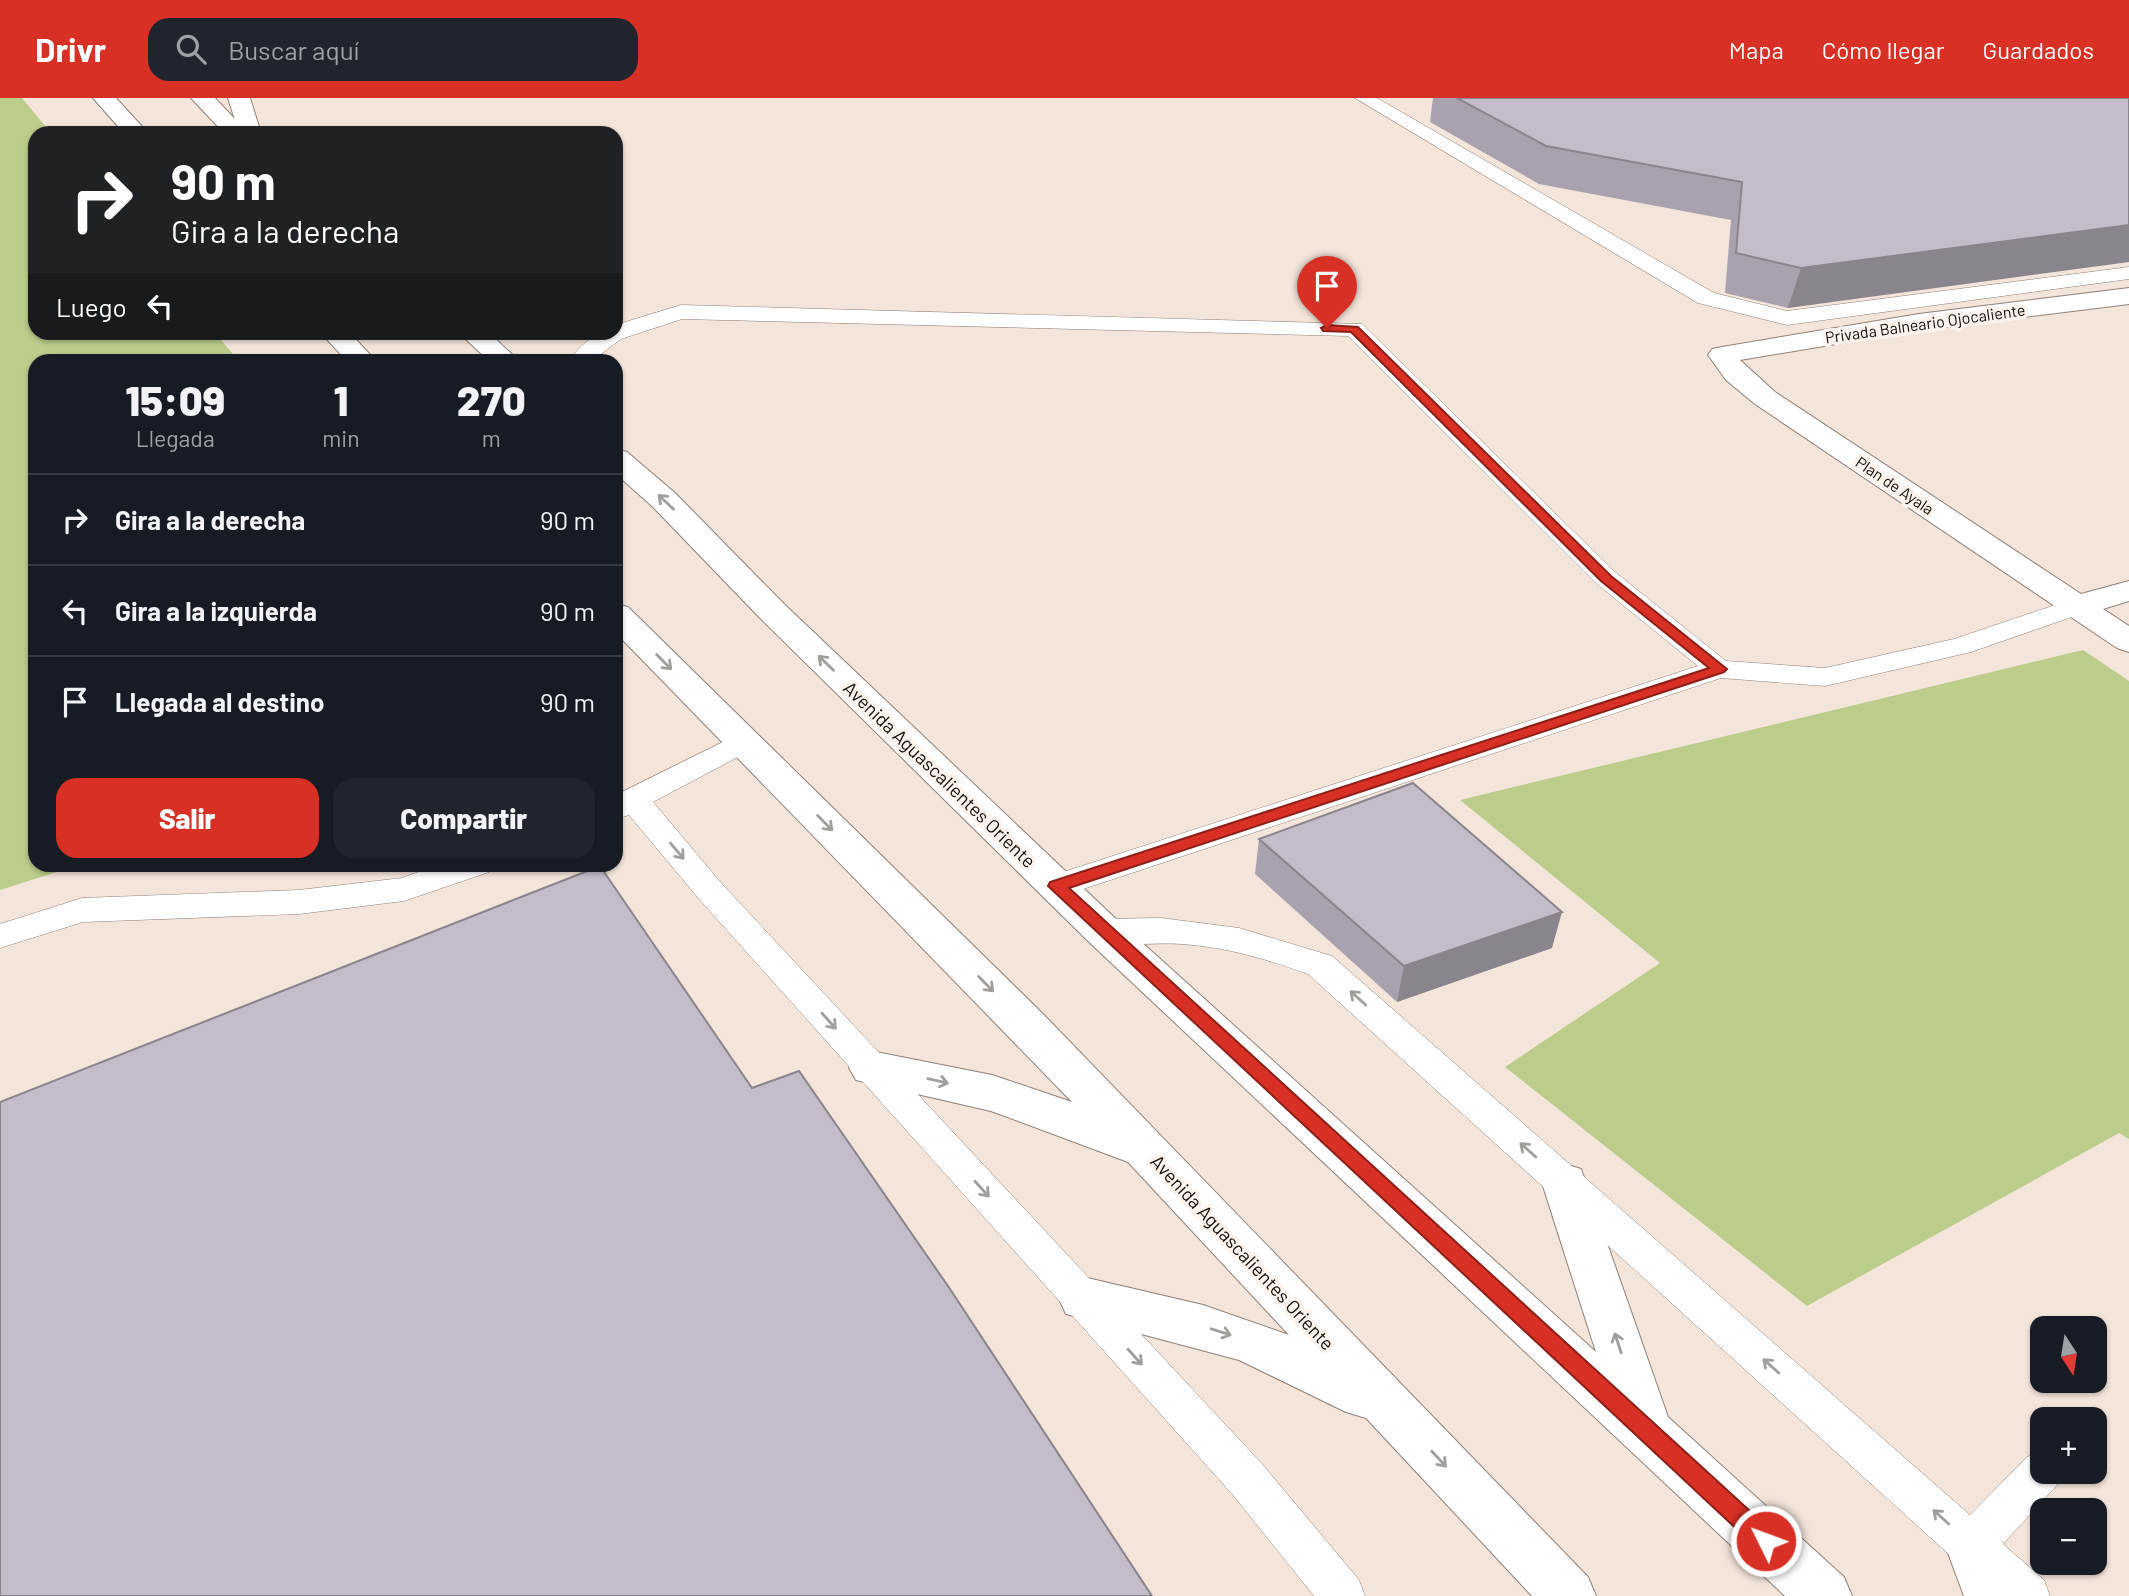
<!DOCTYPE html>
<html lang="es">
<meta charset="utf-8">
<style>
:root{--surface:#171b24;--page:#20242c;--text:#f1f3f6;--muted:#9ea1a6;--line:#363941;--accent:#d93025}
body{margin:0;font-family:Barlow,sans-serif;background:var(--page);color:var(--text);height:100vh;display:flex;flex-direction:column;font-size:26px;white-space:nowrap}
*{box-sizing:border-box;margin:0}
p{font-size:23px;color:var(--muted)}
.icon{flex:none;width:38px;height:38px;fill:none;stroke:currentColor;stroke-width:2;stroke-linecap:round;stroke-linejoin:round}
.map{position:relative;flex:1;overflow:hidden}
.side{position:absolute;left:28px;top:256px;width:595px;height:518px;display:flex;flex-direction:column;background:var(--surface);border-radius:21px;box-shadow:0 2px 5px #0004}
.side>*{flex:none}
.hud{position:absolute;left:28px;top:28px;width:595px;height:214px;border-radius:21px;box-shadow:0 2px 5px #0004;background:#202124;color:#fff;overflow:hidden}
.needle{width:46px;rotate:168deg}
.controls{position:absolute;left:2030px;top:1218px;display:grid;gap:14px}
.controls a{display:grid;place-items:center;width:77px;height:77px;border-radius:14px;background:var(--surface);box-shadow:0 2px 5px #0004;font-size:35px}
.pin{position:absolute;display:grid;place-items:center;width:60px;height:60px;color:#fff;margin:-72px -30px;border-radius:50% 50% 50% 0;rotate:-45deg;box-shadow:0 0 7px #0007}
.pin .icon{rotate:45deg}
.me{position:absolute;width:77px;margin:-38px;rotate:312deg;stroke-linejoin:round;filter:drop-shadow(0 0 5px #0008)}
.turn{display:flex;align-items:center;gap:24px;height:147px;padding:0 28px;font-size:32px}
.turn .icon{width:91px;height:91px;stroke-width:2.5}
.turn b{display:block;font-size:49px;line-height:60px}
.then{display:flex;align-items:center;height:66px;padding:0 28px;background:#0003;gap:14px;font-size:26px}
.eta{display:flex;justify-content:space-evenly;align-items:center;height:119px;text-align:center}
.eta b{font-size:42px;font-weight:800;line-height:49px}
.action{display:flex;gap:14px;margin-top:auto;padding:14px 28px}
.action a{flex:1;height:80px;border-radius:21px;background:var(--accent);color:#fff;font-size:28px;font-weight:800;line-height:80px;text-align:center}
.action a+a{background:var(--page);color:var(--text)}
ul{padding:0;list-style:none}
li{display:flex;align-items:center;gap:21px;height:91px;padding:0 28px;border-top:2px solid var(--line)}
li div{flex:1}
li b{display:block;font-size:26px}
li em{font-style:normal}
header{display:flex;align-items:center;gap:42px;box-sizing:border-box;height:98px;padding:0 35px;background:var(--accent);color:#fff}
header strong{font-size:33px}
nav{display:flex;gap:38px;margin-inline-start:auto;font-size:24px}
.search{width:490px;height:63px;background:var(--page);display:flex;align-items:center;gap:18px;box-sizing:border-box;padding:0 24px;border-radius:21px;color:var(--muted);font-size:26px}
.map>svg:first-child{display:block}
</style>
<header>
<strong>Drivr</strong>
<div class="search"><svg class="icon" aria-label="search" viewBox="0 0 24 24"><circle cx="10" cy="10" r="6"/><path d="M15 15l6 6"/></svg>Buscar aquí</div>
<nav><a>Mapa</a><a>Cómo llegar</a><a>Guardados</a></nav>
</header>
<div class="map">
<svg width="2129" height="1498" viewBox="0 0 2129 1498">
<rect width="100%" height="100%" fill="#f4e5db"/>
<path fill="#bbcc8b" d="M0 0H22L51 35H35V234L215 235 238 262H35V766L79 767 0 792Z
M2083 552 2129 583V1041L2119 1035 1807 1208 1505 969 1660 865 1460 702Z"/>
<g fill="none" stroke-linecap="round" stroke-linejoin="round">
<defs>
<path id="lane" d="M1355 0H1377L1714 195 1787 213 2129 169V181L1787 227 1698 205Z
M681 207 1362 226 1615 474 1726 563 1825 570 1954 541 2076 500 2086 502 2090 508 2086 514 1971 554 1825 588 1721 580 1056 800 1045 796 1040 788 1045 780 1698 568 1597 486 1348 238 682 221 621 241 593 262H570C582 245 595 234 616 234V227L619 226Z
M743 634 753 637 758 644 753 651 653 704 722 786 1263 1367 1359 1482 1365 1498H1314L1233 1397 700 802 629 717 616 721V697Z
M441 766H494L489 774 404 803 299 816 83 824 0 850V826L82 800 299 792 402 780Z
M1161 820 1239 830 1332 858 1970 1417 2027 1359 2042 1353V1374H2063L2057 1387 2003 1446 2044 1482 2050 1498H1995L1308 876C1267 861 1226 849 1182 846 1153 844 1119 850 1091 842L1086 833 1091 824 1103 821Z"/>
<path id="street" d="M228 0H250L261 35H239Z
M2129 190V206L1919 232 1740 262 1775 294 2081 496 2129 483V503L2103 511 2129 528V554L2117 550 1755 306 1726 282 1708 257 1712 251 1722 249 1919 216Z"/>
<path id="primary" d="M93 0H116L148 35H124Z
M191 0H215L248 35H224Z
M320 234H349L375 262H346Z
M458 234H488L518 262H488Z
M616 351 627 354 675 395 784 506 1117 822 1596 1254 1542 1085 1549 1071 1565 1066 1581 1071 1668 1319 1844 1479 1852 1498H1785L1089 844 760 520 653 409 616 376Z
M616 506 628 509 1043 916 1588 1479 1596 1498H1532L1366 1320 1346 1314 1239 1262 1066 1216 1059 1201 1066 1186 1083 1179 1203 1207 1289 1237 1128 1064 991 1013 856 982 849 970 856 958 871 953 992 977 1072 1004 616 535Z
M1972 1420 1991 1428 2018 1498H1964L1945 1447 1953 1428Z"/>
</defs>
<use href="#lane" stroke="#8e8078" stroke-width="1"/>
<use href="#street" stroke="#8e8078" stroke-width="2"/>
<use href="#primary" stroke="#8e8078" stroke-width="2"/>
<use href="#lane" fill="#fff" fill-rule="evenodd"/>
<use href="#street" fill="#fff" fill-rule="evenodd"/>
<use href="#primary" fill="#fff" fill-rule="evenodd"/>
</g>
<path fill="#a9a2ae" d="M1433 0H2129L1788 210 1725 195 1731 122 1539 86 1430 24Z
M1259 741 1552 850 1397 904 1255 776Z"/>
<path fill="#8a848d" d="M2129 127V164L1788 210 1801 170Z
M1562 814 1552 850 1397 904 1404 868Z"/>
<path fill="#c5bcca" stroke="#8a848d" stroke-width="2" d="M1457 0H2129V127L1801 170 1736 155 1742 84 1546 48Z
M1413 685 1562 814 1404 868 1259 741Z
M600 768 752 990 799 973 950 1191 1152 1498H0V1004Z"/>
<defs><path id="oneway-shaft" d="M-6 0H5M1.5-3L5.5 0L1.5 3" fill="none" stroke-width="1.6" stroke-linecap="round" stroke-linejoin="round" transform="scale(1.75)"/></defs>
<g stroke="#a19f9d">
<use href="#oneway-shaft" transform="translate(666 404) rotate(-136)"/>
<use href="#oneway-shaft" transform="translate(664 564) rotate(45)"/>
<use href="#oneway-shaft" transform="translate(826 565) rotate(-136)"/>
<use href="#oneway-shaft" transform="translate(825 725) rotate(45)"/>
<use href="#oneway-shaft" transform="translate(677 753) rotate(50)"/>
<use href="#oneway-shaft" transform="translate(986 886) rotate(45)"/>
<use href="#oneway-shaft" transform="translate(1358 900) rotate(-138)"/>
<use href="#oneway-shaft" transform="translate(829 923) rotate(48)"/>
<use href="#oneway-shaft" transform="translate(938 983) rotate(13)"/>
<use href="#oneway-shaft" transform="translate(1528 1052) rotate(-138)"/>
<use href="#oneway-shaft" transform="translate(982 1091) rotate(48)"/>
<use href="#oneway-shaft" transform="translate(1221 1234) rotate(18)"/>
<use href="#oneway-shaft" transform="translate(1618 1245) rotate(-108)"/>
<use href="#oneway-shaft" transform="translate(1135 1259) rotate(48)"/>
<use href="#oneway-shaft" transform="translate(1771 1268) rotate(-138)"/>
<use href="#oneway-shaft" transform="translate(1439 1361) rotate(47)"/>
<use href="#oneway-shaft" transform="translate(1941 1419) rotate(-138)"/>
</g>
<path fill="#d93025" stroke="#8d1f18" stroke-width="2" d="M1327 227 1358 229 1611 478 1727 571 1724 574 1069 790 1774 1435 1777 1443 1774 1451 1766 1454 1758 1451 1048 788 1050 784 1709 570 1601 483 1351 234 1323 233 1321 230Z"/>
<g text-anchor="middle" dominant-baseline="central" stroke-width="7" stroke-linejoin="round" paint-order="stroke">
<g font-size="16" fill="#130e0a" stroke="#fdf3ed">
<text transform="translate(1925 225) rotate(-8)">Privada Balneario Ojocaliente</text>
<text transform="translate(1895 387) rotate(34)">Plan de Ayala</text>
</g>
<g font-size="19" fill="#130e0a" stroke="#fdf3ed">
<text transform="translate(940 676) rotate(44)">Avenida Aguascalientes Oriente</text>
<text transform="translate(1243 1154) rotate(47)">Avenida Aguascalientes Oriente</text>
</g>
</g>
</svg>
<div class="controls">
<a><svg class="needle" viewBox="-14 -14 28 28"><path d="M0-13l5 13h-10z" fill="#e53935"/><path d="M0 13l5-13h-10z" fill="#9ea1a6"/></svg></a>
<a>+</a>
<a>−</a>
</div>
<div class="pin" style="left:1327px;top:230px;background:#d93025"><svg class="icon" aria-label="arrive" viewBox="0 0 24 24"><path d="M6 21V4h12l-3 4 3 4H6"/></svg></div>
<svg class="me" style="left:1766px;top:1443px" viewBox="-20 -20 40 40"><circle r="17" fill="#d93025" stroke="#fff" stroke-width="3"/><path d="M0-11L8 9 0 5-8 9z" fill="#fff"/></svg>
<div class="hud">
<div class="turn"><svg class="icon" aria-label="right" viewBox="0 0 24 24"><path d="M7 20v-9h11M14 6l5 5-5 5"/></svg><div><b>90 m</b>Gira a la derecha</div></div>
<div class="then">Luego<svg class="icon" aria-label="left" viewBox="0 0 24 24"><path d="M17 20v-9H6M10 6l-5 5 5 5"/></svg></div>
</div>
<section class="side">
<div class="eta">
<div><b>15:09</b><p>Llegada</p></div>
<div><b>1</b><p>min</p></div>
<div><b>270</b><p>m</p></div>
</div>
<ul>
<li><svg class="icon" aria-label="right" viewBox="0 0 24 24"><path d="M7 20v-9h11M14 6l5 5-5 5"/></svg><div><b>Gira a la derecha</b></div><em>90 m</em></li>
<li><svg class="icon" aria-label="left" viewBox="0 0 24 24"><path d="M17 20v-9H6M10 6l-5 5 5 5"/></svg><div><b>Gira a la izquierda</b></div><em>90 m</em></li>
<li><svg class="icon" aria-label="arrive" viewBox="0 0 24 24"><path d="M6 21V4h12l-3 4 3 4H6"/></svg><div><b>Llegada al destino</b></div><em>90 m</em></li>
</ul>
<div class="action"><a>Salir</a><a>Compartir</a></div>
</section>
</div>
